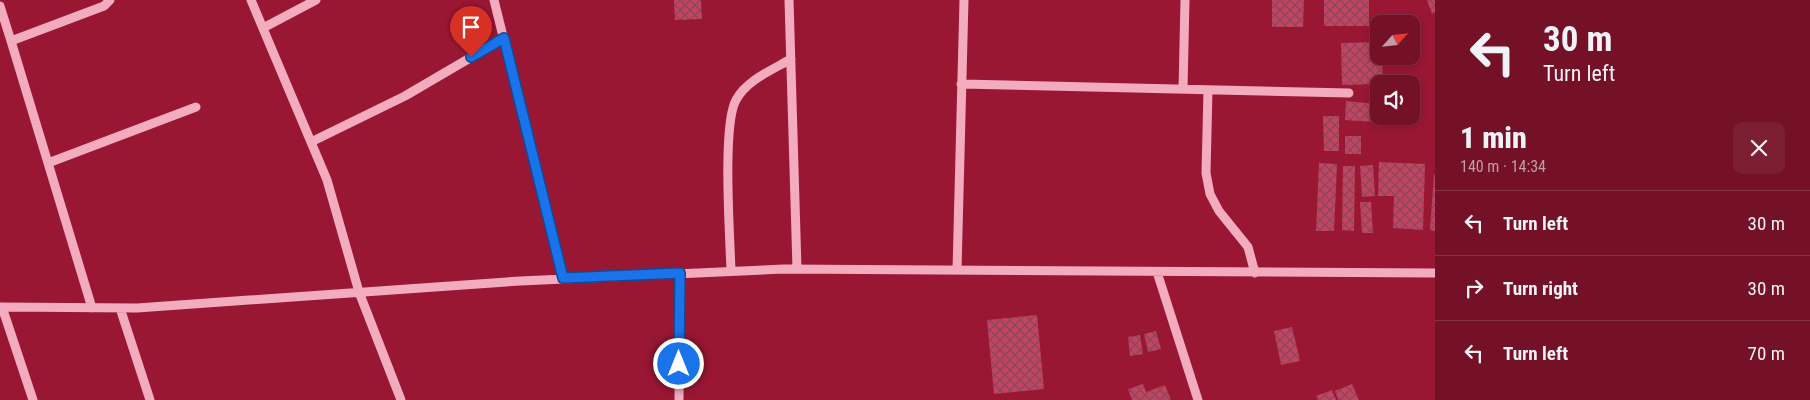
<!DOCTYPE html>
<meta charset="utf-8">
<style>
:root{--surface:#741127;--page:#7c1f33;--text:#f1f3f6;--muted:#c29da7;--line:#863144}
body{margin:0;font-family:"Roboto Condensed",sans-serif;background:var(--page);color:var(--text);height:100vh;display:flex;flex-direction:column;font-size:19px;white-space:nowrap}
*{box-sizing:border-box;margin:0}
p{font-size:16px;color:var(--muted)}
.icon{flex:none;width:28px;height:28px;fill:none;stroke:currentColor;stroke-width:2;stroke-linecap:round;stroke-linejoin:round}
.map{position:relative;flex:1;overflow:hidden}
.details{display:flex;flex-direction:column;background:var(--surface);width:375px}
.details>*{flex:none}
.hud{background:#741127;color:var(--text);overflow:hidden}
.needle{width:32px;rotate:63deg}
.controls{position:absolute;left:1370px;top:15px;display:grid;gap:10px}
.controls a{display:grid;place-items:center;width:50px;height:50px;border-radius:10px;background:var(--surface);box-shadow:0 2px 8px #0003,0 0 0 1px var(--line);font-size:25px}
.pin{position:absolute;display:grid;place-items:center;width:42px;height:42px;color:#fff;margin:-51px -21px;border-radius:50% 50% 50% 0;rotate:-45deg;box-shadow:0 0 5px #0007}
.pin .icon{rotate:45deg}
.me{position:absolute;width:55px;margin:-28px;rotate:0deg;stroke-linejoin:round;filter:drop-shadow(0 0 4px #0008)}
.turn{display:flex;align-items:center;gap:18px;height:105px;padding:0 25px;font-size:22px}
.turn .icon{width:65px;height:65px;stroke-width:2.5}
.turn b{display:block;font-size:35px;line-height:42px}
.round{display:grid;place-items:center;flex:none;width:52px;height:52px;border-radius:10px;background:var(--page)}
.summary{display:flex;align-items:center;justify-content:space-between;height:85px;padding:0 25px}
h1{font-size:30px;font-weight:800;line-height:38px}
ul{padding:0;list-style:none}
li{display:flex;align-items:center;gap:15px;height:65px;padding:0 25px;border-top:1px solid var(--line)}
li div{flex:1}
li b{display:block;font-size:19px}
li em{font-style:normal}
main{display:flex;flex:1;min-height:0}
.map>svg:first-child{display:block}
</style>
<main>
<div class="map">
<svg width="1435" height="400" viewBox="0 0 1435 400">
<defs>
<pattern id="building-cross-hatch" width="8" height="8" patternUnits="userSpaceOnUse" patternTransform="scale(1.25)"><rect width="8" height="8" fill="#c24462"/><path d="M0 0l8 8M0 8l8-8" fill="none" stroke="#874857"/></pattern>
</defs>
<rect width="100%" height="100%" fill="#9a1734"/>
<path fill="url(#building-cross-hatch)" d="M674 0H701L702 19 675 20Z
M1272 0H1304L1303 27H1272Z
M1324 0H1369V26H1324Z
M1427 0H1435V12L1432 14Z
M1379 42V56H1382L1383 84 1342 85 1341 43Z
M1346 101 1376 104 1375 122 1345 120Z
M1323 116H1339V151H1324Z
M1345 136H1361V154H1345Z
M1379 162 1425 164 1423 230 1393 228 1394 196H1378Z
M1319 163 1337 164 1334 231H1316Z
M1373 165 1375 196 1362 197 1360 166Z
M1343 166H1355L1354 231 1342 230Z
M1434 174H1435V231L1430 230Z
M1360 202H1371L1373 233H1362Z
M1037 315 1044 389 994 394 987 320Z
M1292 327 1300 361 1281 365 1274 331Z
M1156 331 1161 349 1148 352 1144 334Z
M1140 335 1143 354 1130 356 1128 337Z
M1143 384 1146 392 1165 385 1171 400H1132L1128 389Z
M1352 384 1359 400H1338L1335 391Z
M1332 390 1336 400H1318L1316 396Z"/>
<g fill="none" stroke-linecap="round" stroke-linejoin="round">
<path stroke="#f2acbd" stroke-width="9" d="M251 0 327 180 359 292 401 400
M494 0 563 278
M789 0 797 269
M0 6 11 41
M263 28 316 0
M961 84 1349 93
M1183 89 1185 0
M1208 90 1206 173 1210 194 1219 211 1248 247 1255 273
M311 142 405 96 504 38
M48 163 196 107
M957 270 964 0
M731 271C730 237 722 125 736 100 747 80 772 70 791 59
M1157 272 1198 400
M0 307 137 308 520 281 784 269 1435 273
M2 307 33 400
M92 308 11 41 104 6 110 0
M120 308 150 400
M679 400 680 273"/>
</g>
<g fill="none" stroke-linecap="round" stroke-linejoin="round">
<defs>
<path id="route" d="M471 57 504 38 563 278 680 273 679 364"/>
</defs>
<use href="#route" stroke="#114b97" stroke-width="12"/>
<use href="#route" stroke="#1a73e8" stroke-width="9"/>
</g>
</svg>
<div class="controls">
<a><svg class="needle" viewBox="-14 -14 28 28"><path d="M0-13l5 13h-10z" fill="#e53935"/><path d="M0 13l5-13h-10z" fill="#c29da7"/></svg></a>
<a><svg class="icon" aria-label="sound" viewBox="0 0 24 24"><path d="M4 9h4l5-4v14l-5-4H4zM17 9q2 3 0 6"/></svg></a>
</div>
<div class="pin" style="left:471px;top:57px;background:#d93025"><svg class="icon" aria-label="arrive" viewBox="0 0 24 24"><path d="M6 21V4h12l-3 4 3 4H6"/></svg></div>
<svg class="me" style="left:679px;top:364px" viewBox="-20 -20 40 40"><circle r="17" fill="#1a73e8" stroke="#fff" stroke-width="3"/><path d="M0-11L8 9 0 5-8 9z" fill="#fff"/></svg>
</div>
<section class="details">
<div class="hud">
<div class="turn"><svg class="icon" aria-label="left" viewBox="0 0 24 24"><path d="M17 20v-9H6M10 6l-5 5 5 5"/></svg><div><b>30 m</b>Turn left</div></div>
</div>
<div class="summary"><div><h1>1 min</h1><p>140 m · 14:34</p></div><a class="round"><svg class="icon" aria-label="close" viewBox="0 0 24 24"><path d="M6 6l12 12M18 6L6 18"/></svg></a></div>
<ul>
<li><svg class="icon" aria-label="left" viewBox="0 0 24 24"><path d="M17 20v-9H6M10 6l-5 5 5 5"/></svg><div><b>Turn left</b></div><em>30 m</em></li>
<li><svg class="icon" aria-label="right" viewBox="0 0 24 24"><path d="M7 20v-9h11M14 6l5 5-5 5"/></svg><div><b>Turn right</b></div><em>30 m</em></li>
<li><svg class="icon" aria-label="left" viewBox="0 0 24 24"><path d="M17 20v-9H6M10 6l-5 5 5 5"/></svg><div><b>Turn left</b></div><em>70 m</em></li>
</ul>
</section>
</main>
